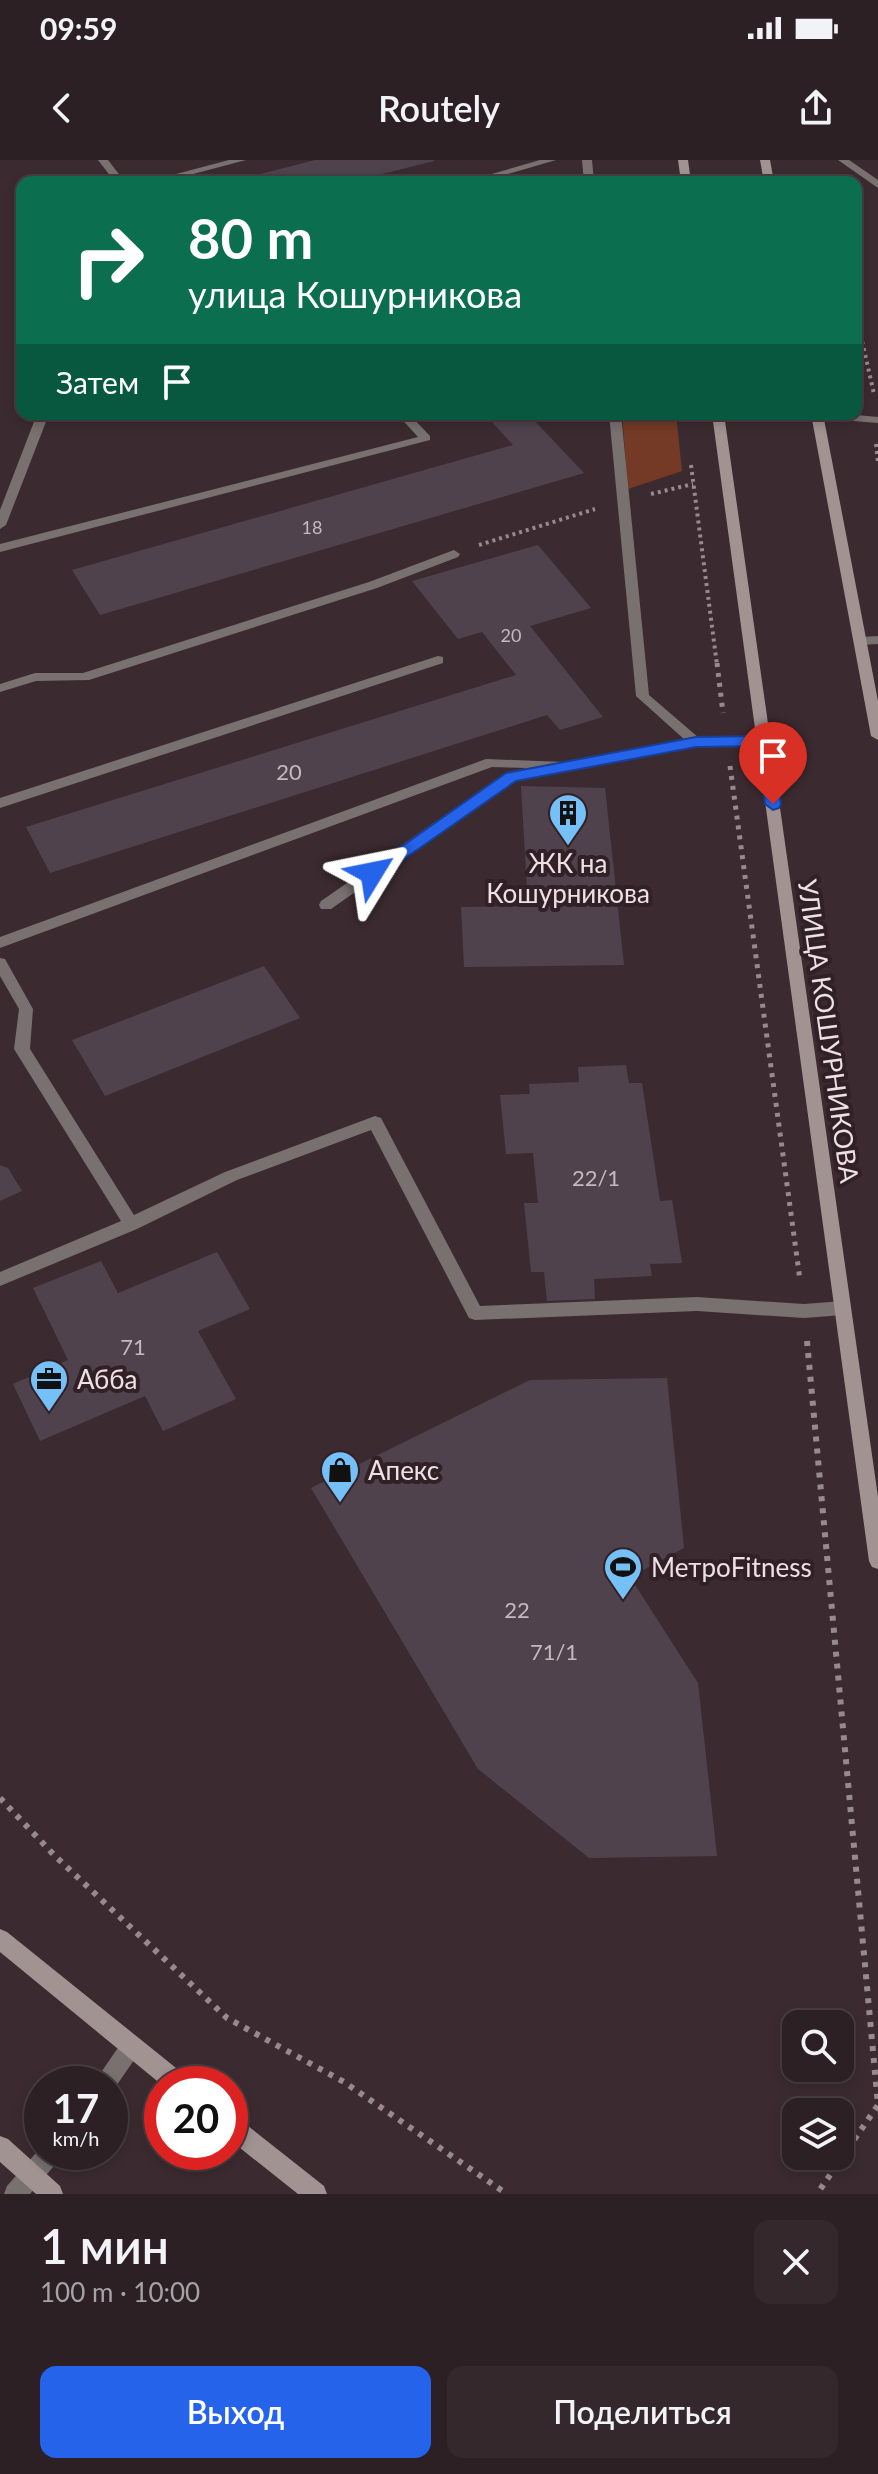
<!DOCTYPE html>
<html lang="ru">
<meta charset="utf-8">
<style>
:root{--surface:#2c2025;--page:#34282d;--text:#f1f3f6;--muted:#a6a3a7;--line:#483e42;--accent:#2563eb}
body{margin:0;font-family:Lato,sans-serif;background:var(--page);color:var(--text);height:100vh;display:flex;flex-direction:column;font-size:30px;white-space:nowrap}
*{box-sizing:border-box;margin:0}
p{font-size:26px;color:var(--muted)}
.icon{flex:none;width:44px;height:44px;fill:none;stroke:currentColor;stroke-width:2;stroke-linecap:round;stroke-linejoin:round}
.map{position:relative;height:2034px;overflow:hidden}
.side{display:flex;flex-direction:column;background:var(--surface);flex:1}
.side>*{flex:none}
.hud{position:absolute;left:16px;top:16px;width:846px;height:244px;border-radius:16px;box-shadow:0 4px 12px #0003,0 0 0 2px var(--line);background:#0b6e4f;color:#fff;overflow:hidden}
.tools{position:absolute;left:782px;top:1850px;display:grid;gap:16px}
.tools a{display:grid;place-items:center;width:72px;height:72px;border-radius:16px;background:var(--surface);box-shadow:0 4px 12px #0003,0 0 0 2px var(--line);font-size:40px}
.speed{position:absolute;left:24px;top:1906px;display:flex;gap:16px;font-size:40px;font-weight:700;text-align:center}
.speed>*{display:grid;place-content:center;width:104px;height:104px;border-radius:50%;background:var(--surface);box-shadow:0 4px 12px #0003,0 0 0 2px var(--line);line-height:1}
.speed small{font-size:20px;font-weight:400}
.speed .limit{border:12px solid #d22;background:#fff;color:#111}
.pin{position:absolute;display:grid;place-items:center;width:68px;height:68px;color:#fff;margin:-82px -34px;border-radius:50% 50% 50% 0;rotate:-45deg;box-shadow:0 0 8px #0007}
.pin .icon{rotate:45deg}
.me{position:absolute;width:88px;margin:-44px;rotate:55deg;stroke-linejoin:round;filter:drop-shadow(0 0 6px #0008)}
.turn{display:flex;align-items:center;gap:28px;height:168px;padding:0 40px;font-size:36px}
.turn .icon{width:104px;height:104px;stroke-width:2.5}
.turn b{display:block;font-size:56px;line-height:68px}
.then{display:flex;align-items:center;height:76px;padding:0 40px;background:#0003;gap:16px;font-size:30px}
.round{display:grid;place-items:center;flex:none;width:84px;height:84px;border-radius:16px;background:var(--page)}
.summary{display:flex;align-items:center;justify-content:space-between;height:136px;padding:0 40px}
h1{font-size:48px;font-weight:600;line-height:60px}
.primary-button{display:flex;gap:16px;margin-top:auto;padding:16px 40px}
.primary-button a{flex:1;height:92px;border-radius:16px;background:var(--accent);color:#fff;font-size:32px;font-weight:600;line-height:92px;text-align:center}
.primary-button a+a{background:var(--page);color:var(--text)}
.status{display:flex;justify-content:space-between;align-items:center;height:56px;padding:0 40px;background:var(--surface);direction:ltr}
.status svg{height:22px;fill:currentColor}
header{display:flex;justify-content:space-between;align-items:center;height:104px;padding:0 40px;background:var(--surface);font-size:36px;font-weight:600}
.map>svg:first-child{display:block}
</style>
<div class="status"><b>09:59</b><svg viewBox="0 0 49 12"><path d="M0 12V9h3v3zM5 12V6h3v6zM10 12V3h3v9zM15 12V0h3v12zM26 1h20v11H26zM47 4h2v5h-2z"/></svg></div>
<header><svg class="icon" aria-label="back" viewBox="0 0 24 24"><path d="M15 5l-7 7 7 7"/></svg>Routely<svg class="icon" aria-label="share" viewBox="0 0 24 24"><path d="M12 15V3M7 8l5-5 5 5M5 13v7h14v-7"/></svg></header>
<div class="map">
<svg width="878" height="2034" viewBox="0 0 878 2034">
<rect width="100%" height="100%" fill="#3b2b31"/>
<path fill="#743a25" d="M622 254H676L682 311 628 329Z"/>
<path fill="#4f424d" d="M315 0H434V1L350 22H230Z
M485 254H528L584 313 100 455 72 410 513 285Z
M538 385 591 448 530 466 603 557 560 570 547 555 50 713 26 667 516 515 482 472 458 479 412 421Z
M521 626 605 628 624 805 464 807 461 747 528 746Z
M264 806 300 858 105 936 72 880Z
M626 905 629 923H642L660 1041 672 1040 682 1103 650 1104 652 1116 594 1119 595 1139 547 1141 544 1112H531L524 1043H538L533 993 506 994 500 935 530 934 529 924 579 922 578 907Z
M0 1005 8 1008 22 1031 0 1041Z
M217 1092 250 1149 198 1171 236 1239 163 1271 145 1236 40 1281 13 1224 68 1200 33 1128 101 1101 118 1133Z
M667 1218 684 1388 630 1417 698 1523 717 1696 589 1698 478 1609 311 1328 530 1220Z"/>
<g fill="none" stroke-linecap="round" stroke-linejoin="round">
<path stroke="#978a8e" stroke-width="4" stroke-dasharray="3 4" stroke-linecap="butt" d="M856 154 874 234
M876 284 878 303
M691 305 717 505
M651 334 693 324
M479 385 595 349"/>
<path stroke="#978a8e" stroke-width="5" stroke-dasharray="4 6" stroke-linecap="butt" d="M717 503 723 553
M730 606 800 1120"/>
<path stroke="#978a8e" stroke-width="6" stroke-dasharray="5 7" stroke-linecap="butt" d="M807 1181 878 1945 817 2034
M0 1638 54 1695 227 1858 344 1922 507 2034"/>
<path fill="#797070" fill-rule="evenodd" d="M98 0H108L125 22H115Z
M229 0H246L163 22H146Z
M540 0H556L480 22H464Z
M582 0H592L594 22H584Z
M838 0H849L878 20V28Z
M37 254H49L6 365 0 369V350Z
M397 254H409L430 276V280L0 392V384L418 277Z
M609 254H621L649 535 699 578 764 577 771 581 769 584 696 586 515 620 331 749H321L319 745 321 741 506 613 527 608 492 607 0 788V777L486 599 564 602 685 580 636 536Z
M846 254 878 257V263L817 258 811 255Z
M454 390 460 394 458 397 377 428 89 520 36 521 0 532V524L35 513H83L369 422Z
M878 476V484L860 485 854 481 860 477Z
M438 496 443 497V503L0 648V638Z
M0 798 5 799 33 849 30 889 134 1055 225 1012 375 956 381 958 480 1146 697 1137 804 1144 843 1141 849 1143 851 1148 849 1153 843 1155 804 1158 697 1151 475 1160 469 1158 371 970 237 1020 137 1069 0 1126V1112L121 1061 14 889 19 849 0 816Z
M132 1876 140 1879 143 1887 112 1932 110 1924H93L124 1879Z
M42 1986V1992H62L59 2000 30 2034H4L7 2026Z"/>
<path fill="#a29393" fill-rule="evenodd" d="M678 0H688L691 22H681Z
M760 0H770L774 22H764Z
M712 254H724L878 1337V1409L872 1407 869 1401Z
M811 254H823L878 541V580L871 576Z
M0 1769 7 1772 186 1916 189 1924 162 1925 0 1792Z
M230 1955 238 1958 324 2026 327 2034H298L230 1980Z
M0 1976 8 1979 60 2026 63 2034H36L0 2002Z"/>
</g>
<path fill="#2563eb" stroke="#184099" stroke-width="2" d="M764 576 772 581 781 644 779 648 773 650 765 644 757 586 696 587 516 621 378 717H367L364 713 506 613 696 577Z"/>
<defs>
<symbol id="building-pin" viewBox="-11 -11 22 30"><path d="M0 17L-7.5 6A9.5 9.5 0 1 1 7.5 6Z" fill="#75c0f6" stroke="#312127"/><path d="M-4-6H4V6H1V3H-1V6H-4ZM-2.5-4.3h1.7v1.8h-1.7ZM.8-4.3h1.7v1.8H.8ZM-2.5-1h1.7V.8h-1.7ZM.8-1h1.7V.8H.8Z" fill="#111"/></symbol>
<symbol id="office-pin" viewBox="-11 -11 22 30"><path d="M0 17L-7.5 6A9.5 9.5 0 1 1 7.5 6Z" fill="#75c0f6" stroke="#312127"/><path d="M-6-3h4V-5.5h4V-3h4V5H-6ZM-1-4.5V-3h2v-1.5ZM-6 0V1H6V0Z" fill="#111"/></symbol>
<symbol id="shop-pin" viewBox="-11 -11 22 30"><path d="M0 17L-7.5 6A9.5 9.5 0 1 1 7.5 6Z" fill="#75c0f6" stroke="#312127"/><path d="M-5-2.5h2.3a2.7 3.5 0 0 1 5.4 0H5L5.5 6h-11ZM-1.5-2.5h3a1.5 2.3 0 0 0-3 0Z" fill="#111"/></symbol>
<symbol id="stadium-pin" viewBox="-11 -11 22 30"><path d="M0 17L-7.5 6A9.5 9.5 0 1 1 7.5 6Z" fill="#75c0f6" stroke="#312127"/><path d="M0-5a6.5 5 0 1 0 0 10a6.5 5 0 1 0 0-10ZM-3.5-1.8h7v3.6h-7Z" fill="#111"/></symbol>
</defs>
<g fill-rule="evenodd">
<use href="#building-pin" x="546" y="631" width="44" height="60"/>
<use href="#office-pin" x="27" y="1197" width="44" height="60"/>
<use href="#shop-pin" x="318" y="1288" width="44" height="60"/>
<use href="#stadium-pin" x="601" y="1385" width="44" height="60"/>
</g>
<g text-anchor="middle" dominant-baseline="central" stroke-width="8" stroke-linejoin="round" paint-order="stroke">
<g font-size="18" fill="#c5b9be">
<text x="312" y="367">18</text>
<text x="511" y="475">20</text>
</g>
<g font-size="22" fill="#c5b9be">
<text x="289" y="611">20</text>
<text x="596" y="1017">22/1</text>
<text x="133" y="1186">71</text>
<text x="517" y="1449">22</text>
<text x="554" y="1491">71/1</text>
</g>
<g font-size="26" fill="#ece1e4" stroke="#312127" text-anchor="start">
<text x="568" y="703" text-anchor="middle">ЖК на<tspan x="568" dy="30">Кошурникова</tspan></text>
<text x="77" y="1219">Абба</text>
<text x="368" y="1310">Апекс</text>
<text x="651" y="1407">МетроFitness</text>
</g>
<g font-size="26" fill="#ece1e4" stroke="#312127">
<text transform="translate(829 871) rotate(82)">УЛИЦА КОШУРНИКОВА</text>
</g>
</g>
</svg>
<div class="tools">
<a><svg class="icon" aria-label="search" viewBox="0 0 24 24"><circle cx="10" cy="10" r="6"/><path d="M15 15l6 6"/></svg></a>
<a><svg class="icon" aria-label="layers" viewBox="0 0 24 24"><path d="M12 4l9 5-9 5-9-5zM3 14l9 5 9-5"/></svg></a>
</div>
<div class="speed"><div>17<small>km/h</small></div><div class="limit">20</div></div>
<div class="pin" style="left:773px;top:644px;background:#d93025"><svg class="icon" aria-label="arrive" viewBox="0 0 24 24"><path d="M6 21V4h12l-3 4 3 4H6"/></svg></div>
<svg class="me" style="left:372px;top:713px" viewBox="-20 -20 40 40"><path d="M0-17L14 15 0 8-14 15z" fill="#2563eb" stroke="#fff" stroke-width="4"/></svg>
<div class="hud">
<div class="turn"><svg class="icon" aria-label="right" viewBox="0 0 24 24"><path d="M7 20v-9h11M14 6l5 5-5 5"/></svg><div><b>80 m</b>улица Кошурникова</div></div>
<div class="then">Затем<svg class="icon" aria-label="arrive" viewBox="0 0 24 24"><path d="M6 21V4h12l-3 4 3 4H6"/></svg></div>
</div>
</div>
<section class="side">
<div class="summary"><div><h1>1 мин</h1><p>100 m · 10:00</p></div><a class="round"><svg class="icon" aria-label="close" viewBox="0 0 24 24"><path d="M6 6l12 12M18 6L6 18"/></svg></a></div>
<div class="primary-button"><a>Выход</a><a>Поделиться</a></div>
</section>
